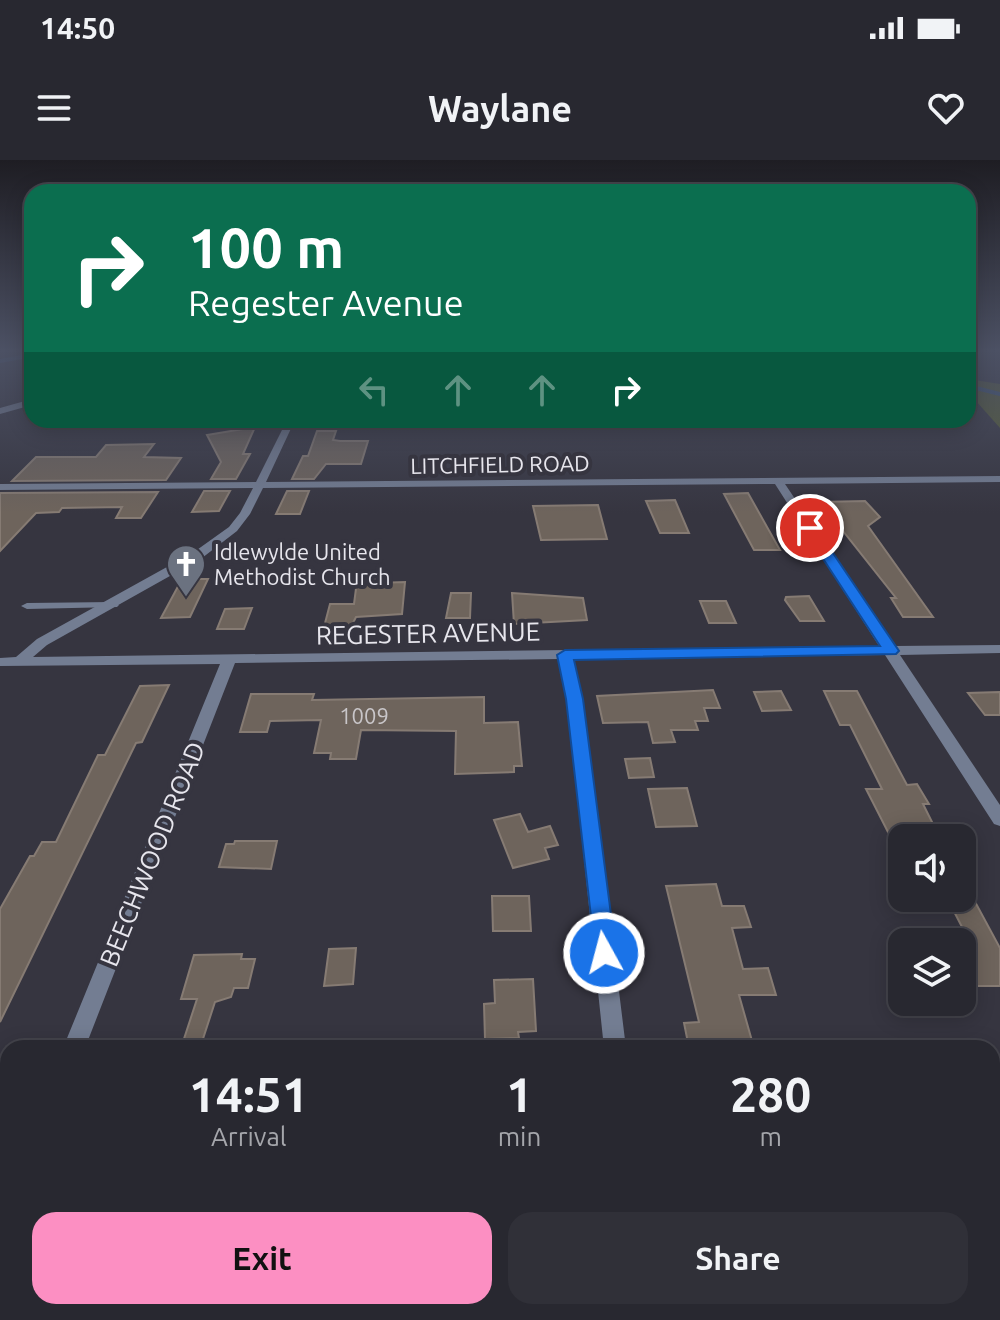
<!DOCTYPE html>
<style>
:root{--surface:#282830;--page:#303038;--text:#f1f3f6;--muted:#a5a6ab;--line:#44444c;--accent:#fc8fc2}
body{margin:0;font-family:Ubuntu,sans-serif;background:var(--page);color:var(--text);height:100vh;display:flex;flex-direction:column;font-size:30px;white-space:nowrap}
*{box-sizing:border-box;margin:0}
p{font-size:26px;color:var(--muted)}
.icon{flex:none;width:44px;height:44px;fill:none;stroke:currentColor;stroke-width:2;stroke-linecap:round;stroke-linejoin:round}
.map{position:relative;flex:1;overflow:hidden}
.panel{position:absolute;left:0px;top:880px;width:1000px;height:280px;display:flex;flex-direction:column;background:var(--surface);border-radius:24px 24px 0 0;box-shadow:0 4px 20px #0003,0 0 0 2px var(--line)}
.panel>*{flex:none}
.hud{position:absolute;left:24px;top:24px;width:952px;height:244px;border-radius:24px;box-shadow:0 4px 20px #0003,0 0 0 2px var(--line);background:#0b6e4f;color:#fff;overflow:hidden}
.buttons{position:absolute;left:888px;top:664px;display:grid;gap:16px}
.buttons a{display:grid;place-items:center;width:88px;height:88px;border-radius:16px;background:var(--surface);box-shadow:0 4px 20px #0003,0 0 0 2px var(--line);font-size:40px}
.pin{position:absolute;display:grid;place-items:center;width:68px;height:68px;color:#fff;margin:-34px;border:4px solid #fff;border-radius:50%;box-shadow:0 2px 8px #0007}
.me{position:absolute;width:88px;margin:-44px;rotate:353deg;stroke-linejoin:round;filter:drop-shadow(0 0 6px #0008)}
.turn{display:flex;align-items:center;gap:28px;height:168px;padding:0 32px;font-size:36px}
.turn .icon{width:104px;height:104px;stroke-width:2.5}
.turn b{display:block;font-size:56px;line-height:68px}
.lanes{display:flex;align-items:center;height:76px;padding:0 32px;background:#0003;justify-content:center;gap:40px;direction:ltr}
.lanes .off{opacity:.35}
.eta{display:flex;justify-content:space-evenly;align-items:center;height:136px;text-align:center}
.eta b{font-size:48px;font-weight:700;line-height:56px}
.cta{display:flex;gap:16px;margin-top:auto;padding:16px 32px}
.cta a{flex:1;height:92px;border-radius:24px;background:var(--accent);color:#111;font-size:32px;font-weight:700;line-height:92px;text-align:center}
.cta a+a{background:var(--page);color:var(--text)}
.status{display:flex;justify-content:space-between;align-items:center;height:56px;padding:0 40px;background:var(--surface);direction:ltr}
.status svg{height:22px;fill:currentColor}
header{display:flex;justify-content:space-between;align-items:center;height:104px;padding:0 32px;background:var(--surface);font-size:36px;font-weight:700}
.map>svg:first-child{display:block}
</style>
<div class="status"><b>14:50</b><svg viewBox="0 0 49 12"><path d="M0 12V9h3v3zM5 12V6h3v6zM10 12V3h3v9zM15 12V0h3v12zM26 1h20v11H26zM47 4h2v5h-2z"/></svg></div>
<header><svg class="icon" aria-label="menu" viewBox="0 0 24 24"><path d="M4 6h16M4 12h16M4 18h16"/></svg>Waylane<svg class="icon" aria-label="heart" viewBox="0 0 24 24"><path d="M12 20l-8-8c-3-5 5-10 8-4 3-6 11-1 8 4z"/></svg></header>
<div class="map">
<svg width="1000" height="1160" viewBox="0 0 1000 1160">
<rect width="100%" height="100%" fill="#363540"/>
<path fill="#575e31" d="M968 219 1000 224V268L968 232Z"/>
<g fill="none" stroke-linecap="round" stroke-linejoin="round">
<path stroke="#39567e" stroke-width="4" d="M0 201 32 195
M968 226 1000 234"/>
</g>
<path fill="#6e645c" stroke="#867b73" stroke-width="2" d="M255 267 243 294H250L236 319H211L221 302 207 275Z
M317 271H336L333 280 340 281H368L361 304H326L314 319H292L303 296H308Z
M154 284 144 297 181 298 166 320 12 321 36 297H96L106 285Z
M204 331H230L219 351 192 352Z
M287 331H309L300 354H276Z
M158 332 141 358H116L122 347 62 348 59 352 36 353 0 391V333Z
M748 333 780 390H754L724 334Z
M675 340 689 373H660L646 341Z
M865 341 880 357 868 366 933 457H903L891 438H896L820 342Z
M598 345 607 379 541 380 533 346Z
M376 412 375 423 405 422 402 454 356 457 351 467H324L330 444H354L358 413Z
M182 419H208L190 457 161 458Z
M451 433H471L470 458H446Z
M512 433 583 438 587 460 514 464Z
M809 436 824 461H800L785 440 786 437Z
M700 441H726L736 463H709Z
M252 448 244 469H217L225 449Z
M169 525 142 582 136 583 0 862V749L30 696H34L42 682H56L98 595H105L140 526Z
M713 530 720 548H704L708 561H695L698 570H671L675 582 653 583 648 562 603 563 597 536Z
M781 531 791 550 762 551 754 532Z
M824 531H857L907 625 917 624 929 644H923L940 678H891L866 629H882L850 565H840Z
M1000 532V555H985L968 533Z
M251 534H314L312 540 484 537V563L518 562 522 606H514V612L455 614 456 571 361 570 356 599H330L331 593H314L321 560 270 561 267 572H240Z
M650 598 654 617 629 618 625 599Z
M687 628 697 666 656 667 648 629Z
M520 654 528 672 550 666 558 685 545 688 549 699 513 708 494 660Z
M235 681H277L271 709 219 707 226 684H234Z
M716 724 722 746H744L751 767 732 768 743 809 768 808 776 835H739L754 888H689L684 863 699 862 666 726Z
M492 736H529L531 771H493Z
M947 738H973L1000 788V826H977L962 796V767Z
M356 788 353 824 324 826 329 789Z
M242 794 241 799H255L248 828H234L231 837 215 842 200 888H181L197 839H181L194 795Z
M533 819 536 871 518 872 519 878 485 879 484 844 495 843 494 820Z"/>
<g fill="none" stroke-linecap="round" stroke-linejoin="round">
<path fill="#737d92" fill-rule="evenodd" d="M113 442 119 445 117 447 27 449 21 446 27 443Z"/>
<path fill="#737d92" fill-rule="evenodd" d="M32 239V245L0 254V248Z
M287 260H295L266 322 1000 316V322L785 324 894 486 1000 485V493L900 495 1000 645V666L994 664 885 495 573 499 583 539 626 888H604L567 539 559 499 235 503 85 888H63L220 504 0 506V498L16 497 37 479 194 392 229 367 240 353 253 328 0 330V324L256 322ZM775 324 879 486 33 497 47 485 202 398 237 371 250 354 263 328Z
M8 1039V1081L0 1085V1042Z
M632 1152H660L662 1160H632Z"/>
</g>
<linearGradient id="sky" x2="0" y2="1"><stop stop-color="#1e1d23"/><stop offset="0.54" stop-color="#4c5164"/><stop offset="1" stop-color="#4c5164" stop-opacity="0"/></linearGradient>
<rect width="1000" height="353" fill="url(#sky)"/>
<path fill="#1a73e8" stroke="#114b97" stroke-width="2" d="M810 364 814 365 899 491 896 494 574 500 583 539 616 793 613 800 604 803 596 800 566 539 557 495 565 490 880 486 803 368Z"/>
<defs>
<symbol id="church-pin" viewBox="-11 -11 22 30"><path d="M0 17L-7.5 6A9.5 9.5 0 1 1 7.5 6Z" fill="#6b7280" stroke="#363540"/><path d="M-1.2-6h2.4v3.5h3.3v2.4h-3.3V6h-2.4V-.1h-3.3v-2.4h3.3Z" fill="#fff"/></symbol>
</defs>
<g fill-rule="evenodd">
<use href="#church-pin" x="164" y="382" width="44" height="60"/>
</g>
<g text-anchor="middle" dominant-baseline="central" stroke-width="8" stroke-linejoin="round" paint-order="stroke">
<g font-size="22" fill="#e7e6ed" stroke="#363540">
<text transform="translate(500 304) rotate(-1)">LITCHFIELD ROAD</text>
</g>
<g font-size="22" fill="#e7e6ed" stroke="#363540" text-anchor="start">
<text x="214" y="391">Idlewylde United<tspan x="214" dy="25">Methodist Church</tspan></text>
</g>
<g font-size="22" fill="#c9c6c9">
<text x="364" y="555">1009</text>
</g>
<g font-size="26" fill="#e7e6ed" stroke="#363540">
<text transform="translate(428 473) rotate(-1)">REGESTER AVENUE</text>
<text transform="translate(152 694) rotate(-68)">BEECHWOOD ROAD</text>
</g>
</g>
</svg>
<div class="buttons">
<a><svg class="icon" aria-label="sound" viewBox="0 0 24 24"><path d="M4 9h4l5-4v14l-5-4H4zM17 9q2 3 0 6"/></svg></a>
<a><svg class="icon" aria-label="layers" viewBox="0 0 24 24"><path d="M12 4l9 5-9 5-9-5zM3 14l9 5 9-5"/></svg></a>
</div>
<div class="pin" style="left:810px;top:368px;background:#d93025"><svg class="icon" aria-label="arrive" viewBox="0 0 24 24"><path d="M6 21V4h12l-3 4 3 4H6"/></svg></div>
<svg class="me" style="left:604px;top:793px" viewBox="-20 -20 40 40"><circle r="17" fill="#1a73e8" stroke="#fff" stroke-width="3"/><path d="M0-11L8 9 0 5-8 9z" fill="#fff"/></svg>
<div class="hud">
<div class="turn"><svg class="icon" aria-label="right" viewBox="0 0 24 24"><path d="M7 20v-9h11M14 6l5 5-5 5"/></svg><div><b>100 m</b>Regester Avenue</div></div>
<div class="lanes"><svg class="icon off" aria-label="left" viewBox="0 0 24 24"><path d="M17 20v-9H6M10 6l-5 5 5 5"/></svg><svg class="icon off" aria-label="ahead" viewBox="0 0 24 24"><path d="M12 20V5M6 11l6-6 6 6"/></svg><svg class="icon off" aria-label="ahead" viewBox="0 0 24 24"><path d="M12 20V5M6 11l6-6 6 6"/></svg><svg class="icon" aria-label="right" viewBox="0 0 24 24"><path d="M7 20v-9h11M14 6l5 5-5 5"/></svg></div>
</div>
<section class="panel">
<div class="eta">
<div><b>14:51</b><p>Arrival</p></div>
<div><b>1</b><p>min</p></div>
<div><b>280</b><p>m</p></div>
</div>
<div class="cta"><a>Exit</a><a>Share</a></div>
</section>
</div>
